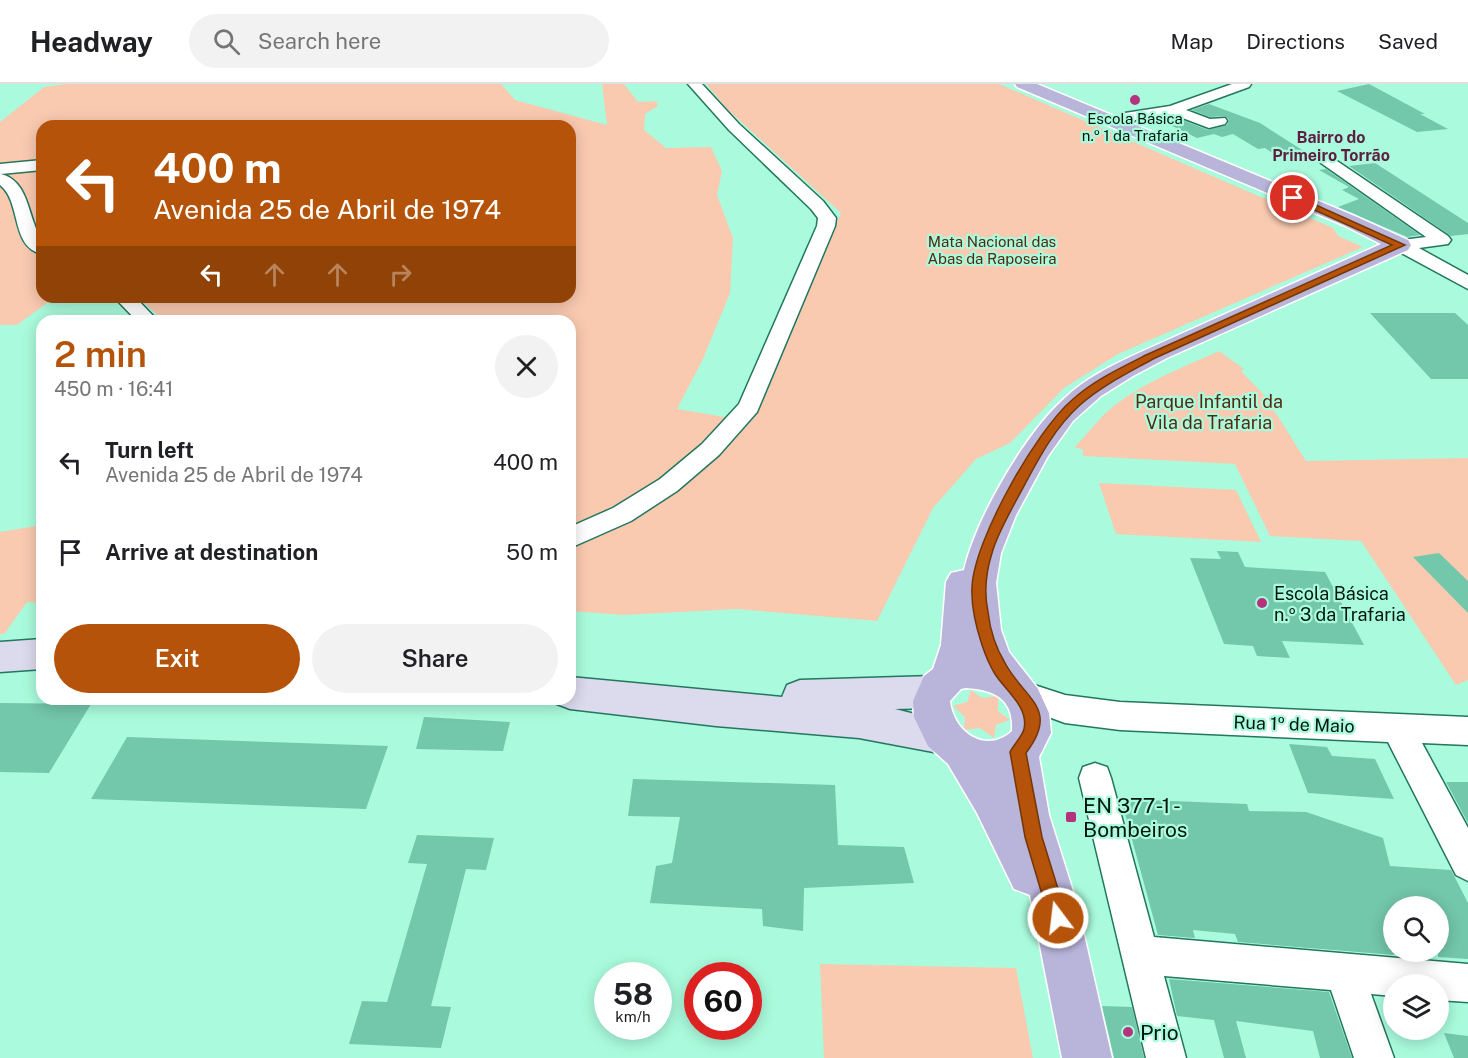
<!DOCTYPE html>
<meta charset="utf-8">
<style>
:root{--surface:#fff;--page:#f2f2f2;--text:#202124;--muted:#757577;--line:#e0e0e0;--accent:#b45309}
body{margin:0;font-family:"Public Sans",sans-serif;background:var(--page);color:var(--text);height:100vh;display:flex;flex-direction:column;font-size:22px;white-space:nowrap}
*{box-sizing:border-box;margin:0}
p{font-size:20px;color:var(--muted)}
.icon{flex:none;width:33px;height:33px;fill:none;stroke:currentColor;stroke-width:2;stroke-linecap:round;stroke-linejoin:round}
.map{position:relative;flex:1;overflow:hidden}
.details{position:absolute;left:36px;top:231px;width:540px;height:390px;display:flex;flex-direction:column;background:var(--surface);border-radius:18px;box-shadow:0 3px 15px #0003}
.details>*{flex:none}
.top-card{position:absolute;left:36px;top:36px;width:540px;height:183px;border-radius:18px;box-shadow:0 3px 15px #0003;background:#b45309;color:#fff;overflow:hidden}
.controls{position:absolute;left:1383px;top:812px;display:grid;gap:12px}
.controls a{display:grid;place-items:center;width:66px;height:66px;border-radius:50%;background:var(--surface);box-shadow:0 3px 15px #0003;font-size:30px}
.speed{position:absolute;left:594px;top:878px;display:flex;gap:12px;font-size:30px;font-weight:700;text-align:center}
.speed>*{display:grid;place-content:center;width:78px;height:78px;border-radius:50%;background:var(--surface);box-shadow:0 3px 15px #0003;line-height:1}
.speed small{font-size:15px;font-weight:400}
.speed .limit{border:9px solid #d22;background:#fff;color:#111}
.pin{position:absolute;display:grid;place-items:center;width:51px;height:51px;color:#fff;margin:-26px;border:3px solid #fff;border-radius:50%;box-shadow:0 2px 6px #0007}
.me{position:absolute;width:66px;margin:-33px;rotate:345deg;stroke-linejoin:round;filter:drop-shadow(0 0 4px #0008)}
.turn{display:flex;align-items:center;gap:21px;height:126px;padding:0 18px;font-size:27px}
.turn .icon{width:78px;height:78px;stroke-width:2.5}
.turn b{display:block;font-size:42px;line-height:51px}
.lanes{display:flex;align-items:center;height:57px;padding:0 18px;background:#0003;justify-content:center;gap:30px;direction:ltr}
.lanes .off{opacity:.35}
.round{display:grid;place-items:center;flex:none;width:63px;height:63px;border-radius:32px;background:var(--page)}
.head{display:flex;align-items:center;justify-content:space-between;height:102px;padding:0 18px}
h1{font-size:36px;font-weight:600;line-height:45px;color:var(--accent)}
.primary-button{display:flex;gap:12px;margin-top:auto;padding:12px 18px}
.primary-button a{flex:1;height:69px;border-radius:36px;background:var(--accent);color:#fff;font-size:24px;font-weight:600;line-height:69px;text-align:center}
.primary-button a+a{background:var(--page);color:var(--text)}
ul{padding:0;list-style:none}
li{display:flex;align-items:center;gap:18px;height:90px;padding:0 18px}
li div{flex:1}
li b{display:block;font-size:22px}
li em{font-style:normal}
header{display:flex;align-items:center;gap:36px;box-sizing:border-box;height:84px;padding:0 30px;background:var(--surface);border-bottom:2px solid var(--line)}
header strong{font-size:28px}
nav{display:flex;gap:33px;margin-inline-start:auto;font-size:21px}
.search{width:420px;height:54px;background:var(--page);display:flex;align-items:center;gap:15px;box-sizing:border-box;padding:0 21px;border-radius:33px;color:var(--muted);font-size:22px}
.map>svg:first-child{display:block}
</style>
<header>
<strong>Headway</strong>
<div class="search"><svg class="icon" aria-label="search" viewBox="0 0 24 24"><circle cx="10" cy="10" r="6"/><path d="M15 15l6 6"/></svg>Search here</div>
<nav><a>Map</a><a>Directions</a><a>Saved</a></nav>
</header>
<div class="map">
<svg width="1468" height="974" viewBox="0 0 1468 974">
<rect width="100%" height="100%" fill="#aafbdd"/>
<path fill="#facab0" d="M66 0H501L515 16 607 41 602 0H624L638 18 656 17 658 22 645 30 644 46 666 64 711 63 722 87 717 111 733 154 730 209 703 275 677 325 748 337 841 129 728 26 706 0H999L1333 144 1338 152 1363 163 1118 270 1064 304 1010 359 976 375 933 424 877 537 737 525 623 531 570 527V237H164L138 213H570V42H42V213H55L17 241H0V38L44 3Z
M1219 267 1244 285 1241 287 1265 312 1306 377 1468 374V596L1456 601 1361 457 1270 452 1235 380 1083 372V366L1075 363C1086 351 1097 337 1109 326 1141 299 1182 284 1219 267Z
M1099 399 1236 406 1261 458 1116 450Z
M42 441V519L27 518 4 550H0V448Z
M971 606 982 614 998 612V627L1010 636 996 641 994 654 980 644 964 646 965 633 953 622 967 618Z
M820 880 1016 884 1033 974H824Z"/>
<path fill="#73c7aa" d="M1369 0 1425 30H1420L1448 45 1417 48 1337 7Z
M1209 20 1260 39 1310 71 1280 74 1265 64 1258 65 1233 50 1222 53 1214 50 1197 54 1160 36 1172 32 1208 46 1227 41 1229 36 1225 32 1210 33 1192 26Z
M1375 79 1468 139V150L1451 152 1349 82Z
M1326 85 1420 151 1407 153 1338 123 1359 115 1342 106 1349 103 1319 86Z
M1370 229H1455L1468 241V295H1431Z
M1217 467 1238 468 1245 483 1325 488 1364 561 1282 557 1290 574 1257 572 1253 562 1224 560 1190 474 1221 475Z
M1439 469 1468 497V529L1413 473Z
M0 619 91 620 49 689 0 688Z
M424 633 510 638 503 667 416 665Z
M127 653 388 662 366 725 91 715Z
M1289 660 1327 663 1332 672 1375 675 1394 715 1308 709Z
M633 695 835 701 838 761 904 763 914 799 804 804 803 847 763 842 762 825 650 819 656 782 672 779 680 733 628 732Z
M1446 698H1468V739Z
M1121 715 1247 720 1249 727 1306 728 1383 754 1390 782 1451 786 1468 819V875L1438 873V822H1394V871L1238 858 1235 850 1193 846 1195 854 1158 851Z
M417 751 494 754 486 786 466 785 431 922 451 923 441 964 349 960 362 917 387 918 427 780 408 779Z
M1169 895 1329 908 1352 974H1320L1313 947 1236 937 1246 974H1224L1214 936 1177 932Z
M1102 922 1132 923 1144 974H1114Z
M1444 949 1468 952V974H1454Z"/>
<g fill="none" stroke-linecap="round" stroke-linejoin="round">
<defs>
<path id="street" d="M688 0H702L739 40 823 117 836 134 835 142 757 328 719 371 677 407 631 437 570 464V443L613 424 660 395 702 360 739 320 817 142 818 134 811 125 729 46Z
M1232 0H1251L1249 3 1186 26 1210 35 1225 34 1227 37 1225 40 1209 44 1172 30 1135 36 1128 45 1123 46 1116 42 1125 29 1170 22Z
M1326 71 1331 73 1448 152 1451 156 1448 160 1419 164 1468 191V205L1394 165 1391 161 1394 157 1426 153 1321 79 1318 76Z
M42 76V86L1 90C24 96 27 120 34 139 38 152 42 155 42 170 10 163 22 118 0 101V80Z
M114 213H135L158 237H137Z
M1022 597 1065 611 1120 618 1468 633V661L1422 659 1468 744V797L1456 791 1388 658 1120 646 1065 639 1011 619 1007 610 1011 601Z
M1095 679 1107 683 1111 694 1154 853 1468 880V918L1438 916V900H1394V912L1371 910 1394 974H1354L1331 906 1164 892 1186 974H1146L1079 694 1083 683Z"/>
<path id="secondary" d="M42 555V585L0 588V558Z
M933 592 946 597 952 608 946 619 933 624 895 625 958 641 963 653 958 665 944 670 859 654 716 642 570 625 557 620 554 615H570V593L782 613 787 601 800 596Z"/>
<path id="primary" d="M1015 0H1037L1357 133 1408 156 1411 161 1408 166 1167 274 1133 292 1101 312 1073 337 1048 372 1016 431 1001 469 996 499 1001 546 1009 568 1038 605 1049 629 1051 649 1039 673 1049 731 1077 820 1112 974H1062L1030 811 1014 805 977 729 948 680 928 662 914 633 913 617 924 592 933 585 941 561 946 498 951 489 964 486C976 434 1026 348 1066 313 1085 295 1109 283 1132 272L1381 160 1343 141 1017 3ZM966 604C995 606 1014 615 1012 647 986 671 953 648 950 617L961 605Z"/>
</defs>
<use href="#street" stroke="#22775e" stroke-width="3"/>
<use href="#secondary" stroke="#22775e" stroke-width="3"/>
<use href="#primary" stroke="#fff" stroke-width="3"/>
<use href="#street" fill="#fff" fill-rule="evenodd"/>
<use href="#secondary" fill="#dcdaed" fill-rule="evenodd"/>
<use href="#primary" fill="#b9b4da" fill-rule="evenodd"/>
</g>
<path fill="#b45309" stroke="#753606" stroke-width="1.5" d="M1290 112H1296L1405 161 1153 275C1128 289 1101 302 1080 321 1051 347 1035 382 1017 415 1008 432 997 451 992 469 986 488 984 509 988 528 990 545 996 564 1005 579 1025 616 1060 624 1026 669L1042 753 1067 834 1065 841 1058 844 1052 841 1049 834 1025 753 1010 668C1014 660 1022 653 1024 645 1029 623 1005 606 995 590 990 582 985 570 982 561 976 543 971 522 972 503 974 456 1036 347 1072 316 1093 297 1120 284 1146 271L1392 161 1290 115Z"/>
<g fill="#b4337e" stroke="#aafbdd" stroke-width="2">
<circle cx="1135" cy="16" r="6"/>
<circle cx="1262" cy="519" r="6"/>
<rect x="1065" y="727" width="12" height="12" rx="3"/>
<circle cx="1128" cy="948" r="6"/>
</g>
<g text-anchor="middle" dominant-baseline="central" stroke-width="4.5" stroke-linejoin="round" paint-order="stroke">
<g font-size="15" fill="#00160f" stroke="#aafbdd">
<text x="1135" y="34">Escola Básica<tspan x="1135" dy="17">n.º 1 da Trafaria</tspan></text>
</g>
<g font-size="15" fill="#542a0f" stroke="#aafbdd">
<text x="992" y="157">Mata Nacional das<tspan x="992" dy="17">Abas da Raposeira</tspan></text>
</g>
<g font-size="16" font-weight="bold" fill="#5c1d40" stroke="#aafbdd">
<text x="1331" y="53">Bairro do<tspan x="1331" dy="18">Primeiro Torrão</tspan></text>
</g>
<g font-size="18" fill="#542a0f" stroke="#aafbdd">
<text x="1209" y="317">Parque Infantil da<tspan x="1209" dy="21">Vila da Trafaria</tspan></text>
</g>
<g font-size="18" fill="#00160f" stroke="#aafbdd" text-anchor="start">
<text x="1274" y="509">Escola Básica<tspan x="1274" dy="21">n.º 3 da Trafaria</tspan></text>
</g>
<g font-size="18" fill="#00160f" stroke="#aafbdd">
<text transform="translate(1294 640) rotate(2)">Rua 1º de Maio</text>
</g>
<g font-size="21" fill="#00160f" stroke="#aafbdd" text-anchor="start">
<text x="1083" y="721">EN 377-1 -<tspan x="1083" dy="24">Bombeiros</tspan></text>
<text x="1140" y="948">Prio</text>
</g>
</g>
</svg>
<div class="controls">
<a><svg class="icon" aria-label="search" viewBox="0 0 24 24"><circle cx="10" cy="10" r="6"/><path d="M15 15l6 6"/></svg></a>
<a><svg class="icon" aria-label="layers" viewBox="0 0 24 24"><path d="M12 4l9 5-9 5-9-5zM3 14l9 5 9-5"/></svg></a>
</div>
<div class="speed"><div>58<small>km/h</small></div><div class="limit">60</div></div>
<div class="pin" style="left:1293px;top:114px;background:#d93025"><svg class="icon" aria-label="arrive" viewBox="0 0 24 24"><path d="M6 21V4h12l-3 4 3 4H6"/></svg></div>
<svg class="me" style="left:1058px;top:834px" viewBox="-20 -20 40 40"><circle r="17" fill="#b45309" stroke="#fff" stroke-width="3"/><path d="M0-11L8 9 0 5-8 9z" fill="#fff"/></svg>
<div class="top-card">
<div class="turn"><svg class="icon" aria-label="left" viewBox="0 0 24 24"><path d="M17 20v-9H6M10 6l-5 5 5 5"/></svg><div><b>400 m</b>Avenida 25 de Abril de 1974</div></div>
<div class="lanes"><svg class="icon" aria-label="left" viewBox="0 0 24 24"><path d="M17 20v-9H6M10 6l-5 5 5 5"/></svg><svg class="icon off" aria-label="ahead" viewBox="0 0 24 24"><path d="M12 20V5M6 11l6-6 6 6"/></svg><svg class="icon off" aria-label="ahead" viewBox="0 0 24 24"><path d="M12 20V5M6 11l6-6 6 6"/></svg><svg class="icon off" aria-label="right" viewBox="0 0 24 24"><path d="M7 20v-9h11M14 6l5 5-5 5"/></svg></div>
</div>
<section class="details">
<div class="head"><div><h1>2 min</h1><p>450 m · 16:41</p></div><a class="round"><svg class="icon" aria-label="close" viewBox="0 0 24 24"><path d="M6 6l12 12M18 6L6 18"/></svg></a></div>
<ul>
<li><svg class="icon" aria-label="left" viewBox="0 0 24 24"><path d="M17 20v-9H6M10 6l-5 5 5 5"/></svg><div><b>Turn left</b><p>Avenida 25 de Abril de 1974</p></div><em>400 m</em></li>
<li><svg class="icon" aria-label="arrive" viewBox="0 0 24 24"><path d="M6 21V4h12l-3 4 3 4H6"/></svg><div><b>Arrive at destination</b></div><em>50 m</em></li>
</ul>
<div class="primary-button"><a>Exit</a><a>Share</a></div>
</section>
</div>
